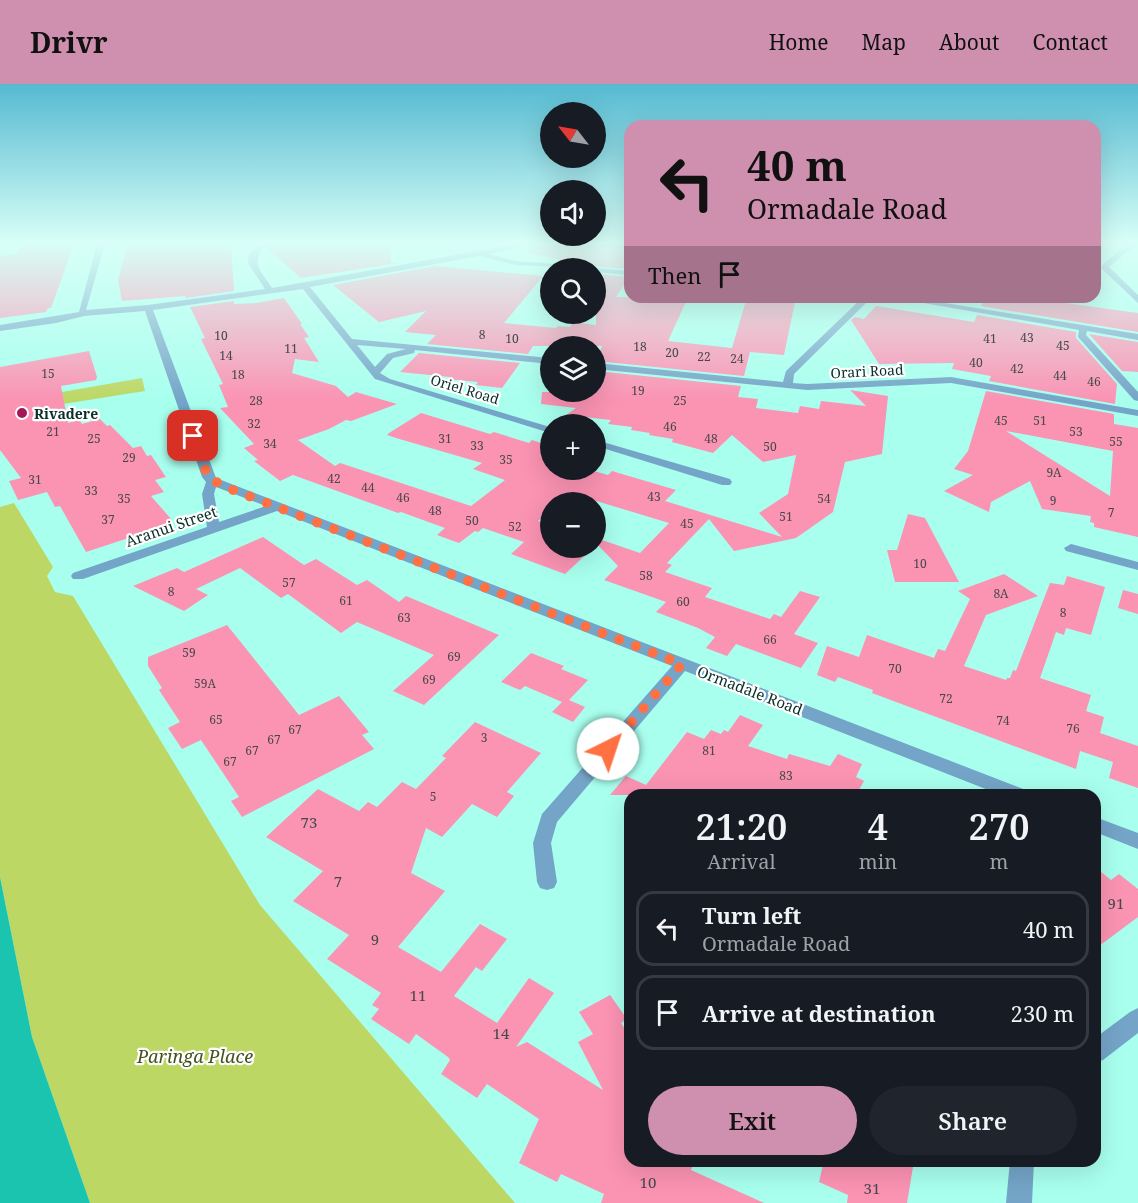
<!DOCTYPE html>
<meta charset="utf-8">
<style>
:root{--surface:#171b24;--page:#20242c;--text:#f1f3f6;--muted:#9ea1a6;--line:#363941;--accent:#cf90af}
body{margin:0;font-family:"Noto Serif",serif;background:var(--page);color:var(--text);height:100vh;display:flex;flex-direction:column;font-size:22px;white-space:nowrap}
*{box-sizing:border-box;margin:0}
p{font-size:20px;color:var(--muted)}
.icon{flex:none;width:33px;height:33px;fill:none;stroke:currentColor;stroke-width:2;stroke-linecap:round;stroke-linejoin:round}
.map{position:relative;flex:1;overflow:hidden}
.panel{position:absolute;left:624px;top:705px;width:477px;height:378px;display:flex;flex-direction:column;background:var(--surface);border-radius:18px;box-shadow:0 6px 24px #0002}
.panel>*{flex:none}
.banner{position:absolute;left:624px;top:36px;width:477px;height:183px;border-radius:18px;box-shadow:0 6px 24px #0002;background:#cf90af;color:#111;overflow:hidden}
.needle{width:39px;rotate:301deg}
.buttons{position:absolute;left:540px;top:18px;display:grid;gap:12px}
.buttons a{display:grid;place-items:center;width:66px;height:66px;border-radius:50%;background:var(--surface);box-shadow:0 6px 24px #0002;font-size:30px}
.pin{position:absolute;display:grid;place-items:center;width:51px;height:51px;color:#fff;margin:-26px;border-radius:12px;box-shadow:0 3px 9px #0006}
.me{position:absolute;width:66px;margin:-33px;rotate:41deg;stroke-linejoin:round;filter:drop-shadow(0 0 4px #0008)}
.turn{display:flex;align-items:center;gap:21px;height:126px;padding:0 24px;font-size:27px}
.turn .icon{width:78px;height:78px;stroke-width:2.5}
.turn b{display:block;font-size:42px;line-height:51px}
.then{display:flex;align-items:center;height:57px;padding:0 24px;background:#0003;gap:12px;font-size:22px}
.eta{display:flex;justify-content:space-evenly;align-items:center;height:102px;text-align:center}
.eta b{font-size:36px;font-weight:600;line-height:42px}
.cta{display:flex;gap:12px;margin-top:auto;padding:12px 24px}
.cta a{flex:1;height:69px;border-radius:36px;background:var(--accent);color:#111;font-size:24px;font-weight:600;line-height:69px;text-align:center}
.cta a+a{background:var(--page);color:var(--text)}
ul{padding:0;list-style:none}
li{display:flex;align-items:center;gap:18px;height:75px;margin:0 12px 9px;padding:0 12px;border:3px solid var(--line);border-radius:18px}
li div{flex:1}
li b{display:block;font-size:22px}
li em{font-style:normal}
header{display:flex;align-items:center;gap:36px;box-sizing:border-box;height:84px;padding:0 30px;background:var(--accent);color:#111}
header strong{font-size:28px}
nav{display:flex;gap:33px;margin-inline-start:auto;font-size:21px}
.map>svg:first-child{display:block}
</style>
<header>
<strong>Drivr</strong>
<nav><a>Home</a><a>Map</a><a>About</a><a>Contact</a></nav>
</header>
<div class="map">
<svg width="1138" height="1119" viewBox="0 0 1138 1119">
<rect width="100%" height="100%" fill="#a8ffee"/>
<path fill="#bcd764" d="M142 294 145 307 63 320 62 308Z
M14 419 53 483 47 492 55 508 73 512 260 821 515 1119H90L32 953 0 793V423Z"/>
<path fill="#1ac4ae" d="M0 793 32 953 90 1119H0Z"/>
<path fill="#fb93b3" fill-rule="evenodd" d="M24 160H74L51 224H48L46 228 0 234V172L16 170Z
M128 160H231L234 207 186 214 185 212 122 217 118 196Z
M268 160H390L391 179H398L301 194 266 163Z
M535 160H630V185L594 182 528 169 529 163Z
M435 182 543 192 504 239 556 244 558 242 570 243 573 238 596 241V190L629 193 616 213H688L668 257 732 264 747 213H796L784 271 750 268 744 292 596 277 602 262H533L528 270 427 260 436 251 405 248 426 227 379 238 333 201Z
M985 213H1021L1138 229V248L981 222Z
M284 214 302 240H300L309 253 304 254 319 278 295 275 292 289 336 302 348 313 356 308 397 320 351 337 346 336 329 345 298 356 335 382 340 379 471 422 505 396 473 385 482 379 396 354 387 351 389 349 421 329 490 350 494 348 529 359 532 356 550 362V386H590L608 391 612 387 676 406 665 417 782 453 759 429 788 410 796 371 763 378 732 351 713 369 672 358 673 355 649 351 650 349 631 346 632 343 608 340 611 336 566 331 576 324 541 320 542 308H596V287L741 302 738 313 758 315 756 324 798 329 800 322 819 325 821 317 866 322 850 306 888 312 882 370 845 378 833 428 796 454 734 467 709 435 667 479 672 481 665 488 712 504 705 513 770 535 774 530 781 533 800 507 820 513 794 550 818 559 801 584 736 560 727 572 706 564 715 553 698 544 656 528 666 518 604 496 618 482 596 459V454L640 469 669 439 570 409 559 418H550V426L538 437 550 441V464H593L565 490 511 470 524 458 483 444 478 448 475 447 459 459 437 451 445 444 401 428 398 429 293 391 280 397 254 377 258 376 244 364 254 360 220 324 228 323 219 301 223 300 201 255 205 254 190 223 234 217V220L256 219Z
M876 222 974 238 977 231 1076 248V254L1117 300 1115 320 989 297 991 292 952 285 954 279 879 280 851 236 855 233 864 235Z
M1089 250 1138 258V288L1122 287Z
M89 267 97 293 96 296 61 302 68 339 79 336 82 340 100 335 107 342 110 341 133 364 141 362 147 372 151 371 166 393 155 396 164 408 151 412 172 436 162 443 86 468 60 422 55 423 47 408 18 416 9 397 21 394 0 366V283Z
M419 269 520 279 502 304 476 301 478 298 448 295 450 293 400 288Z
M986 307 1114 330V340L1138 344V453L1094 443V439L1090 438 1091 432 1042 425 1030 397 991 418 989 428 944 407 973 391 954 385 968 367ZM1006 347 1113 367 1110 412Z
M908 430 925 434 959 498H895L887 466H897Z
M263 453 304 481 316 475 357 501 367 496 399 518 406 512 499 551 424 621 393 607 434 571 357 538 341 549 288 510 281 514 240 484 196 505 208 511 184 527 133 502 177 484 184 488Z
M1004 490 1038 512 986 531 964 582 1006 596 1007 594H1010L1013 586 1016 587 1050 499 1064 501 1067 492 1105 503 1091 551 1066 544 1064 551 1056 548 1040 594 1091 611 1086 627 1104 633 1100 649 1138 662V704L1109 694 1113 678 1080 667 1076 685 872 609 873 606 838 593 835 598 817 591 827 562 859 573 867 551 934 574 938 565 945 567 970 515 958 507Z
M1123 506 1138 510V530L1118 524Z
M227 541 299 631 339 612 369 648 362 651 374 665 242 733 231 717 239 713 201 656 182 665 168 644 180 638 159 606 162 604 148 582V573Z
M531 569 564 582 561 585 588 596 569 616 585 623 573 638 552 628 562 618 525 602 520 606 501 598Z
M740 631 763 641 748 662 787 675 789 670 830 682 838 670 862 680 856 693 864 697 856 711H610L626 692 646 701 687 648 704 655 711 646 721 650 724 646 728 648Z
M475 638 541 669 507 708 514 712 497 733 472 720 442 753 426 744 411 789 445 807 398 863 441 888 480 840 507 855 482 887 476 883 454 912 497 939 529 894 554 909 516 963 527 958 603 1006 578 958 593 950 579 928 610 911 627 935 621 939 630 953V1077H694L691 1086 764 1119H601L604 1110 561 1090 557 1098 519 1079 539 1035 487 1000 477 1014 441 990 450 976 448 973 416 950 409 960 371 935 379 925 372 921 381 909 327 875 349 851 293 817 323 787 266 753 318 705 359 727 368 718 377 723 402 698 416 705 446 674 442 672Z
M1095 783 1111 796 1119 790 1138 805V833L1095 865Z
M824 1077H899L913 1083 907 1119H847L848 1111 819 1098Z"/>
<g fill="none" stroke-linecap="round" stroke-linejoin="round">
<path fill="#74a4c7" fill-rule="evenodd" d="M97 160H105L86 226 148 221 265 205 248 179 249 171 258 160H266C250 181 260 185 272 204L517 160H533L489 170 516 177 582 182 583 184 516 181 479 172 310 203 352 255 550 274V280L415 266 414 269 393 274 380 289 390 295 550 343V349L375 295 303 205 153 226 216 394 1026 706 1029 711H1001L685 587 557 738 551 759 557 798 554 804 547 806 540 804 537 798 533 759 542 730 672 582 277 427 83 495H73L71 492 73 489 207 443 202 410 206 398 202 393 145 227 84 232 56 239 0 247V241L79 228ZM357 261 406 265 387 270 375 283ZM216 403 266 422 219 438 214 410Z
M1127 160H1136L1109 183 1138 211V219L1100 183Z
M593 184 630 187V191L596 188Z
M863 213H872L794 290 793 299 807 300 951 293 1138 326V332L951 299 807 306 596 285V279L783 298 786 287Z
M889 213H908L1138 250V256L1087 247 1086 251 1138 308V317L1134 316 1078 253 1079 246Z
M596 356 730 395 732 398 730 401H722L596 362Z
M1071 460 1138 478V486L1066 467 1064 464Z
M1095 733 1138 749V765L1095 748Z
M1138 924V949L1103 976 1095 979V954L1130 928Z
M1010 1077H1034L1032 1119H1006Z"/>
</g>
<linearGradient id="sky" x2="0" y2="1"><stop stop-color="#55bad1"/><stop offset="0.5" stop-color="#d8fff7"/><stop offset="1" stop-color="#d8fff7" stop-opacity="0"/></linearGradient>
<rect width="1138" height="317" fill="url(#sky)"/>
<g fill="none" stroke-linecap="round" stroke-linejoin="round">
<path stroke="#ff7043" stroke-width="10" stroke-dasharray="0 18" d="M193 352 208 393 223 402 682 580 608 665"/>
</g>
<circle fill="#a61758" stroke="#fff" stroke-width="2" cx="22" cy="329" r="6"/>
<g text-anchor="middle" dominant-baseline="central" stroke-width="4.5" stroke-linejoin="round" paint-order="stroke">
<g font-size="12" fill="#46484c">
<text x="482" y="250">8</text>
<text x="221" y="251">10</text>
<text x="1027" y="253">43</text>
<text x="512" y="254">10</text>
<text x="990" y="254">41</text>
<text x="1063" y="261">45</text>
<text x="640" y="262">18</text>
<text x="291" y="264">11</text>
<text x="672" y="268">20</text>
<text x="226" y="271">14</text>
<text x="704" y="272">22</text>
<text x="737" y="274">24</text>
<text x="976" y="278">40</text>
<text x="1017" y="284">42</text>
<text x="48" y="289">15</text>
<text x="238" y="290">18</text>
<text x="1060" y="291">44</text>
<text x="1094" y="297">46</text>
<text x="638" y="306">19</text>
<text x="256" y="316">28</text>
<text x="680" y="316">25</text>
<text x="1001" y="336">45</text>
<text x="1040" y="336">51</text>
<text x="254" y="339">32</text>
<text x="670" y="342">46</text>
<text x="53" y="347">21</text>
<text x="1076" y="347">53</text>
<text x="94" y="354">25</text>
<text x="445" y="354">31</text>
<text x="711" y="354">48</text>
<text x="1116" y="357">55</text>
<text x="270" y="359">34</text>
<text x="477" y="361">33</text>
<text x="770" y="362">50</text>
<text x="129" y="373">29</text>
<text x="506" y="375">35</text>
<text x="1054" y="388">9A</text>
<text x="334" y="394">42</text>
<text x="35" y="395">31</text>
<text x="368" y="403">44</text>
<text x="91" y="406">33</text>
<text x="654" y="412">43</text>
<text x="403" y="413">46</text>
<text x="124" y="414">35</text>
<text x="824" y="414">54</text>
<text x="1053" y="416">9</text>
<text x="435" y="426">48</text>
<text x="1111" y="428">7</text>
<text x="786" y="432">51</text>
<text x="108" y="435">37</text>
<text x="472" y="436">50</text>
<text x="687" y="439">45</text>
<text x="515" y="442">52</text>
<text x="920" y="479">10</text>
<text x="646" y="491">58</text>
<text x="289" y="498">57</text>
<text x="171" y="507">8</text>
<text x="1001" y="509">8A</text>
<text x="346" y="516">61</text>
<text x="683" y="517">60</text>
<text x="1063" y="528">8</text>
<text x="404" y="533">63</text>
<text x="770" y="555">66</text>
<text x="189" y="568">59</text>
<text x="454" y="572">69</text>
<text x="895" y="584">70</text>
<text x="429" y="595">69</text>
<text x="205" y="599">59A</text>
<text x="946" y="614">72</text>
<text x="216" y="635">65</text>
<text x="1003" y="636">74</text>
<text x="1073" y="644">76</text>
<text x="295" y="645">67</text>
<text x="484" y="653">3</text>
<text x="274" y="655">67</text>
<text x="252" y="666">67</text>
<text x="709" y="666">81</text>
<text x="230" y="677">67</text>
<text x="786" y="691">83</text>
<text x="433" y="712">5</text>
</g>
<g font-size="14" fill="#092f29" stroke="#fff">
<text transform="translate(867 287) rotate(-3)">Orari Road</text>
<text transform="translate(465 305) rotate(17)">Oriel Road</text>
</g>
<g font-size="14" font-weight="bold" fill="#092f29" stroke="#fff" text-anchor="start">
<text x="34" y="329">Rivadere</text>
</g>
<g font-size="15" fill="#092f29" stroke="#fff">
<text transform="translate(171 442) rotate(-19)">Aranui Street</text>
<text transform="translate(750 606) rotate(21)">Ormadale Road</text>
</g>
<g font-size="15" fill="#46484c">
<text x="309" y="738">73</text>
<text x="338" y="797">7</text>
<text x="1116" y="819">91</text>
<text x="375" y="855">9</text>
<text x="418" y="911">11</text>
<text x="501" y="949">14</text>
<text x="648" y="1098">10</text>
<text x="872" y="1104">31</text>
</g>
<g font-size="18" font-style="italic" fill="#45511d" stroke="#fff">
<text x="195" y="972">Paringa Place</text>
</g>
</g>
</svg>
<div class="buttons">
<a><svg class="needle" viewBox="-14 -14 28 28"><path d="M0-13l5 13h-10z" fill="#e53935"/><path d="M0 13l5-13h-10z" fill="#9ea1a6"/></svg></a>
<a><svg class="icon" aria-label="sound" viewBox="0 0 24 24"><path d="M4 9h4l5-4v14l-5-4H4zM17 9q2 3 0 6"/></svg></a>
<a><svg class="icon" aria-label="search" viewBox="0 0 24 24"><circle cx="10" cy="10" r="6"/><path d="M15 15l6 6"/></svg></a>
<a><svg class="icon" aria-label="layers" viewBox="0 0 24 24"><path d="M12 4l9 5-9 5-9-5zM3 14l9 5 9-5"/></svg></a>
<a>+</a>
<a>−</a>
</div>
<div class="pin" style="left:193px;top:352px;background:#d93025"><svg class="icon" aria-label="arrive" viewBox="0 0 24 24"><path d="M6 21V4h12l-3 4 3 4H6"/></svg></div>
<svg class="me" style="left:608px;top:665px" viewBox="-20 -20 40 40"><circle r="19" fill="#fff"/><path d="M0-13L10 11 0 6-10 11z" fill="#ff7043"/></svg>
<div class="banner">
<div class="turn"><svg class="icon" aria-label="left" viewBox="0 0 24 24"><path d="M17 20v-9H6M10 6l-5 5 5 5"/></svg><div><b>40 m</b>Ormadale Road</div></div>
<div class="then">Then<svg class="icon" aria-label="arrive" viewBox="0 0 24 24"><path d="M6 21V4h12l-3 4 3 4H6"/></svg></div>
</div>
<section class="panel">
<div class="eta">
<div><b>21:20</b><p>Arrival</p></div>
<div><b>4</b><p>min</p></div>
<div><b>270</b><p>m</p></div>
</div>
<ul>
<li><svg class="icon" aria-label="left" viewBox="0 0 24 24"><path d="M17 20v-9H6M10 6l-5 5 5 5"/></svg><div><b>Turn left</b><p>Ormadale Road</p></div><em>40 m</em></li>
<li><svg class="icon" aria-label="arrive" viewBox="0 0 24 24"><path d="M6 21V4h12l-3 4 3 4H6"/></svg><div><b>Arrive at destination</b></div><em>230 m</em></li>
</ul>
<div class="cta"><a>Exit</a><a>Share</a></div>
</section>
</div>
